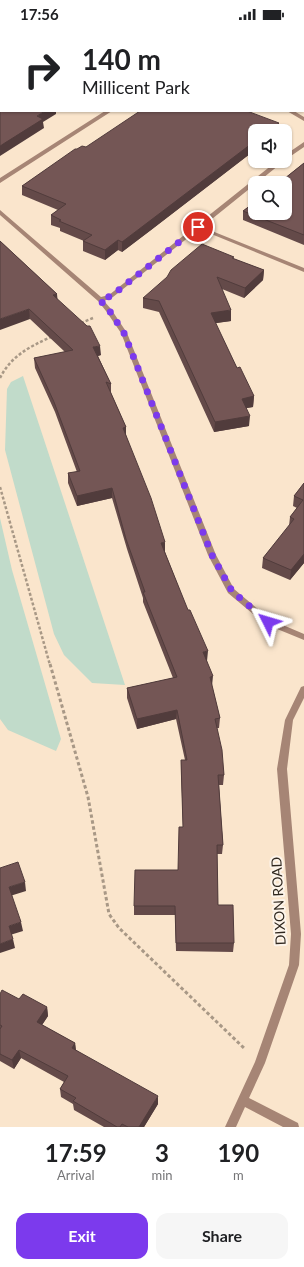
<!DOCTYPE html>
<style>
:root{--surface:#fff;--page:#f6f6f6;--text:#202124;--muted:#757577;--accent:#7c3aed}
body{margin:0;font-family:Lato,sans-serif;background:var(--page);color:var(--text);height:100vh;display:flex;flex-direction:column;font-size:15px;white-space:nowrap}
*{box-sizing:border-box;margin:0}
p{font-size:13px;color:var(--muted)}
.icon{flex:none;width:22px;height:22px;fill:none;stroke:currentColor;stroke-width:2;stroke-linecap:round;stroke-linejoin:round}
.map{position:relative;height:1099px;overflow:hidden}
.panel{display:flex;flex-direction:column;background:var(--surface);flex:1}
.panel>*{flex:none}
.hud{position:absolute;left:0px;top:0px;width:304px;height:84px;box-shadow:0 1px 3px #0004;background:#fff;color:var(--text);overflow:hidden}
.tools{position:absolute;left:248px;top:96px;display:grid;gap:8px}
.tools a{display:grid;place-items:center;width:44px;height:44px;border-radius:8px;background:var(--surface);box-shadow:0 1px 3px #0004;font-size:20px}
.pin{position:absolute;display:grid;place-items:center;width:34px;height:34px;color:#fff;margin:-17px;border:2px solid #fff;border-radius:50%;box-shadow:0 1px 4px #0007}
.me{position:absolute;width:44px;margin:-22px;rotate:310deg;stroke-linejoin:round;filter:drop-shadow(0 0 3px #0008)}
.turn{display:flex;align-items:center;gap:14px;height:84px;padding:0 16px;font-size:18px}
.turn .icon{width:52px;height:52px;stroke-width:2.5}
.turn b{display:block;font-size:28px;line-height:34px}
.eta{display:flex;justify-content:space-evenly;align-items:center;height:68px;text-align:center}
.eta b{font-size:24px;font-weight:700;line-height:28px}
.button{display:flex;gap:8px;margin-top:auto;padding:8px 16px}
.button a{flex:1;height:46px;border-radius:12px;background:var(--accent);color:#fff;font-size:16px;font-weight:700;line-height:46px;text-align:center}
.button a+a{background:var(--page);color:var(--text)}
.status{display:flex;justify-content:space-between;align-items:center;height:28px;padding:0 20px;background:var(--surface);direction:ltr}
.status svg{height:11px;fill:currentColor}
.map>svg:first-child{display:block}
</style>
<div class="status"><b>17:56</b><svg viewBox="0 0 49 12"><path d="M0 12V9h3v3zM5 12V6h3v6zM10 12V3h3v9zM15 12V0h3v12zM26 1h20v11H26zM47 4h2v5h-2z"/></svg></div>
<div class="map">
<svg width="304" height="1099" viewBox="0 0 304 1099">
<rect width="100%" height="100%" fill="#fae5cc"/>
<path fill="#c1dbca" d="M23 348 125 657 92 655 64 627 54 606 5 422 7 361 11 354Z
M0 490 12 542 61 711 56 723 8 702 0 691Z"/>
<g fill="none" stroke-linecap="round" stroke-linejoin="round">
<path stroke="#a89886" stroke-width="2.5" stroke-dasharray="3 2" stroke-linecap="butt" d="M81 295 93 290
M0 350C11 328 29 319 51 309
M0 459 50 637"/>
<path stroke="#a89886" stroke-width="3" stroke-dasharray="3.5 2.5" stroke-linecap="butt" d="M50 636 88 769 109 886 119 900 245 1021"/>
<path fill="#a68575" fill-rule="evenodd" d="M145 0H152L153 1H146Z
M1 4V8L0 9V5Z
M105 83H112L0 155V150Z
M287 83H294L304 89V93Z
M304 114V119L285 132V127Z
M277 133H284L202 199 304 240V244L199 201 113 269 104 273 111 281 127 305 216 527 234 561 271 592 304 606V612L265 596 228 565 208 527 121 305 106 283 98 273 0 187V182L101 269 109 267Z
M304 658V670L293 692 287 741 301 906 299 937 265 1035 249 1070 298 1095 299 1099H283L245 1079 236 1099H225L255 1034 289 937 291 906 277 741 285 692 301 659Z"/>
</g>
<path fill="#644a49" d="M0 0H118V1H3Z
M201 0H304V65H303V1H203Z
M279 95 278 103H255V122L151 202 122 224 118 222 105 232 83 223V213H84L60 203V200L51 197V187L58 182 22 167V158L77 121 86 119Z
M304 135V217L243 192V183Z
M0 213 57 266V271L101 327 98 328 111 356V365L126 399V407L165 524 207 633 212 658 220 690 219 700H217L224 747 223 757H219L223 817 222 826H217L218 877 234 915 233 924 176 923 175 887H134V878L178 842 183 799 181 742V732H185L176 691 137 701 127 670V660L173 650 143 574V570L127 521 112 470 77 478 68 455V445L77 444 55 384 35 340 34 330 65 324 30 291Z
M234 231 264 242 263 252 244 270 222 261 231 293 215 295 237 340 254 368 253 379 246 380 249 398 214 404 159 284 143 280V270Z
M304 455V535L290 552 262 540 263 530 289 498 290 489 297 480 293 478 294 468Z
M0 966 47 979 48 988 42 997 75 1015 76 1022 158 1076 144 1099H104L74 1082 73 1076 61 1069 60 1061 64 1054 21 1030 14 1041 0 1033Z"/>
<path fill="#513c3c" d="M109 0H118V1H107Z
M45 83H58L56 84V86L43 94 44 100 0 128V118L37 88Z
M279 95 278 103H268Z
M255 113V122L151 202 122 224V214Z
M118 212V222L105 232V222Z
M264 242 263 252 244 270 245 260Z
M57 266 58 276 53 267Z
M29 281 30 291 0 302V291Z
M231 282V293L210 296 211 285Z
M100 318 101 327 94 329 93 319Z
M254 368 253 379 241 381 242 371Z
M250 388 249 398 214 404 215 394Z
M126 399V409L123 400Z
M112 460V470L77 478V468Z
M165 514V524L161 525V515Z
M304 526V535L290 552 291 542Z
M208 623 207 633 203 634V624Z
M213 648 212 658 210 649Z
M177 682 176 691 137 701V691Z
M25 854 26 863 10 868 9 859Z
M21 894 23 903 10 907 9 898Z
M13 911 15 920 0 925V916Z
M47 979 48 988 38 1003 37 994Z
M75 1015 76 1024 72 1020Z
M19 1022 21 1030 14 1041 12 1032Z
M158 1068V1076L144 1099H139Z"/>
<path fill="#745655" stroke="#513c3c" d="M24 0H109L107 1H26Z
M219 0H304V56L303 55V1H221Z
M0 25H1V83H45L37 88 43 91 0 118Z
M140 83H247L279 95 268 103H255V113L151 192 122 214 118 212 105 222 83 213 92 207 59 193 61 192 51 187 66 176 22 158 75 121H77L82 118 86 119Z
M304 135V207L243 183 255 174V185H285V155H279Z
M0 213 57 266 53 267 87 298H90L100 318 93 319 111 356 106 354 126 399 123 400 151 470 165 514 161 515 188 582H190L208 623 203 624 213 648 210 649 220 690 215 691 222 722 224 747H218L223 817H217L218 877H233L234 915H176L175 878H134L135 842H178L179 799H183L181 732H187L177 682 137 691 127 660 177 649 143 564H145L126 511 112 460 77 468 68 445 80 443 54 374 34 330 73 322 29 281 0 291Z
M202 216 234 229 232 230 264 242 245 260 217 249 231 282 211 285 237 340 240 339 254 368 242 371 250 388 215 394 159 273 143 270 167 249 171 242Z
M304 455V526L291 542 263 530 294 491 290 489 303 472 294 468Z
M18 834 25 854 9 859 21 894 9 898 13 911 0 916V840Z
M2 962 19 971 23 966 47 979 37 994 75 1015 72 1020 158 1068 139 1099H128L122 1096 120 1099H117L73 1073 76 1070 60 1061 68 1048 19 1022 12 1032 0 1026V1001L2 998 0 997V966Z"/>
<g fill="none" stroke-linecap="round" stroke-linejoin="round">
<path stroke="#7c3aed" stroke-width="7" stroke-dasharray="0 12.6" d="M198 199 111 268 100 272 109 282 124 305 212 527 232 563 268 594"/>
</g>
<g text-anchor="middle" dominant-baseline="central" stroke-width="4" stroke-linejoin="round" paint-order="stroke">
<g font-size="14" fill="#30281f" stroke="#fdf4ea">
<text transform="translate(278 873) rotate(-93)">DIXON ROAD</text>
</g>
</g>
</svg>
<div class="tools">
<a><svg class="icon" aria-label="sound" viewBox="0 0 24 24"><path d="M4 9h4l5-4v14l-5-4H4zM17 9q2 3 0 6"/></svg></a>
<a><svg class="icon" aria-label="search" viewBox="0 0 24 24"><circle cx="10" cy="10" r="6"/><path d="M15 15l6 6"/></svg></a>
</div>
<div class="pin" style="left:198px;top:199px;background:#d93025"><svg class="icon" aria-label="arrive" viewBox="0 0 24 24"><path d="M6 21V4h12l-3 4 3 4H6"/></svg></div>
<svg class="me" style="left:268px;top:594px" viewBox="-20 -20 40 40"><path d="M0-17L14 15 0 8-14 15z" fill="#7c3aed" stroke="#fff" stroke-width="4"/></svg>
<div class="hud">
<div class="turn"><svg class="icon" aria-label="right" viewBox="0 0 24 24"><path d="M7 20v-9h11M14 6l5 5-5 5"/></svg><div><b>140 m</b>Millicent Park</div></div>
</div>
</div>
<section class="panel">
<div class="eta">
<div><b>17:59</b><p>Arrival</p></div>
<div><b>3</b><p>min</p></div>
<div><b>190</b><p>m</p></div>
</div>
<div class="button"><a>Exit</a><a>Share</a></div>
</section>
